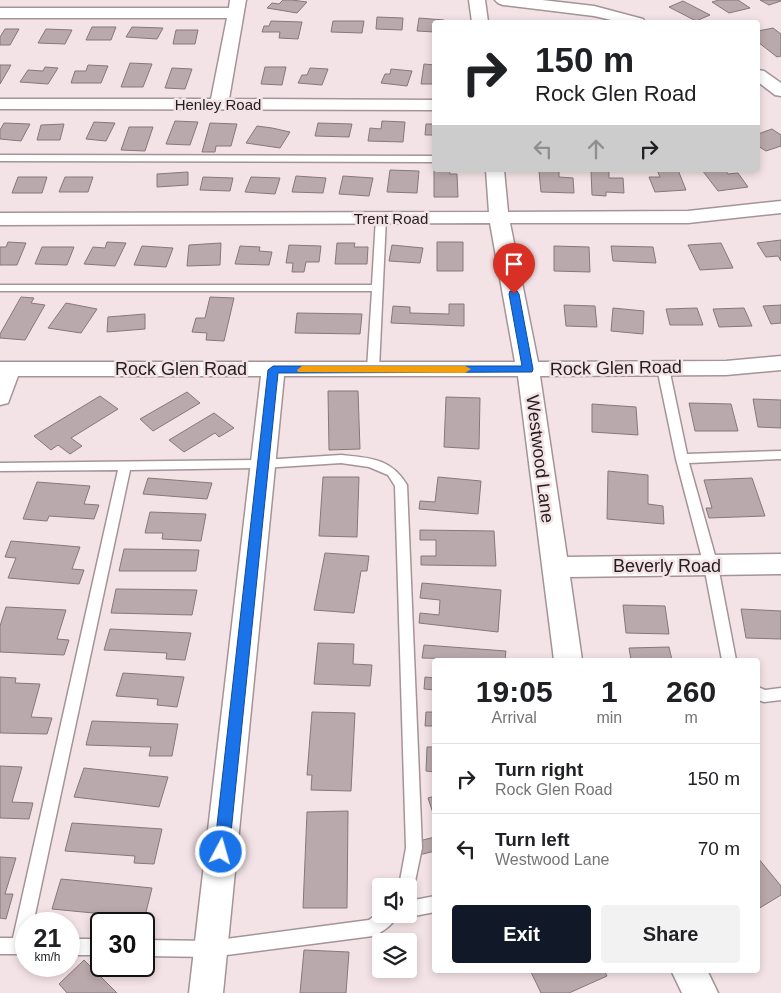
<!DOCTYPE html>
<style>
:root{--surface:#fff;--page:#f2f2f2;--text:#202124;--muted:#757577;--line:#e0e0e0;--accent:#111827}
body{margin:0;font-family:Arial,sans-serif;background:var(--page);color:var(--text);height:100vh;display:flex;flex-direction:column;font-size:19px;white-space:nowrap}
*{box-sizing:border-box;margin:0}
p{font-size:16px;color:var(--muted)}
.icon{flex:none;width:28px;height:28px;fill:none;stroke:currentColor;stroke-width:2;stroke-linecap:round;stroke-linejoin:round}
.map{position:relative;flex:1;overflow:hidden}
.sheet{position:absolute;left:432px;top:658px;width:328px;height:315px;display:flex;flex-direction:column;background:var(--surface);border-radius:5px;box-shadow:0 2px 8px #0003}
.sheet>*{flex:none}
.top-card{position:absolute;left:432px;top:20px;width:328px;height:152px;border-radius:5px;box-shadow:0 2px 8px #0003;background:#fff;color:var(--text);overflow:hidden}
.tools{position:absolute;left:372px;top:878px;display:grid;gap:10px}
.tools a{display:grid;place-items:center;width:45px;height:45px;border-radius:5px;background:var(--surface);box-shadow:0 2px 8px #0003;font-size:25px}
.speed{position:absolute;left:15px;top:912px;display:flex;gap:10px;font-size:25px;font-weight:700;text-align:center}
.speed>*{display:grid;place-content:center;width:65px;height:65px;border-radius:50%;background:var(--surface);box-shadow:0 2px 8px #0003;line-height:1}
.speed small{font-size:12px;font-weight:400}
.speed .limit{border:2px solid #111;border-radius:8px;background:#fff;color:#111}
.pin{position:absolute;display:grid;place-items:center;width:42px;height:42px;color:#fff;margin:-51px -21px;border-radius:50% 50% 50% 0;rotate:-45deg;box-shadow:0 0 5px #0007}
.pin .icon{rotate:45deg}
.me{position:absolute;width:55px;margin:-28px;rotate:6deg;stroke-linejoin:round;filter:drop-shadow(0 0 4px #0008)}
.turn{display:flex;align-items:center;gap:18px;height:105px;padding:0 20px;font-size:22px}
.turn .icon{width:65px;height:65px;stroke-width:2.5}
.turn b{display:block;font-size:35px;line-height:42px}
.lanes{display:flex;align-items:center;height:48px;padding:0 20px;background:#0003;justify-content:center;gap:25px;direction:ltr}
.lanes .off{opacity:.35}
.eta{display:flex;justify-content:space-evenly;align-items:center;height:85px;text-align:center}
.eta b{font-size:30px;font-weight:600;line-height:35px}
.action{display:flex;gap:10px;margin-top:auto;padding:10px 20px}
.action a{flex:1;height:58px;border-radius:5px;background:var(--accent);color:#fff;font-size:20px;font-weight:600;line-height:58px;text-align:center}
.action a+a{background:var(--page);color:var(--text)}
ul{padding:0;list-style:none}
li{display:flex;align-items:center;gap:15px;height:70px;padding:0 20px;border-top:1px solid var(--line)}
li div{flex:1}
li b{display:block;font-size:19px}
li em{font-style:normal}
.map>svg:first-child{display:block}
</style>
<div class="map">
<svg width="781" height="993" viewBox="0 0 781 993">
<rect width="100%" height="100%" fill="#f4e3e6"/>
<path fill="#baa9ac" stroke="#86777a" d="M283 0H292L307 2 297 13 267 8 272 3 279 4Z
M719 0H738L750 8 729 13 712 2Z
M760 0H781V1L769 5Z
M683 1 710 15 696 21 669 7Z
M377 17 403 18 402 30 376 29Z
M419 18 444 20V22H435V32L417 31Z
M271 21 302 22 298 39 279 38 280 32H262L264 26H269Z
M333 21H364L362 33 331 32Z
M92 27H116L111 40H86Z
M132 27 163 28 157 39 126 37Z
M773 28 781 34V56L777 57 758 42V31Z
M5 29H19L10 45H0V37Z
M46 29 72 30 65 44 38 43Z
M176 30H198L195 44H173Z
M130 63 152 64 143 87H121Z
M424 64 435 65V84H421Z
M0 65H11L0 84Z
M88 65 108 66 101 83H71L75 71H86Z
M45 67 58 68 48 84 20 82 28 70 43 71Z
M265 67H286L282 85 261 84Z
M172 68 192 69 185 89 165 88Z
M310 68 328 69 322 85 298 83 302 75H307Z
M391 69 412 71 407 86 381 83 385 74H390Z
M175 121 198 122 190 145 166 144Z
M382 121 405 122 403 142 368 141 370 128 381 129Z
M94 122 115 123 106 141 86 139Z
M4 123 30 124 21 141 0 139V130Z
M210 123 237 124 231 146H216L215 152H202Z
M318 123 352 124 349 137 315 136Z
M64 124 60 140H37L41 125Z
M426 124H435V135H425Z
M257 126 272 128 290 132 280 148 246 143Z
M129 127H153L145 151 121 150Z
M772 129 781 135V146L766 151 758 146V134Z
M390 170 419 171 417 193 387 192Z
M434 170H449L450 174H457L458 197H434Z
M591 170 609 171V178H623L624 193 606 192V196L592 195Z
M657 170H678L686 190 655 192 649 177H660Z
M702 170H725L728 174 738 173 748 187 718 191Z
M539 171H559V177L573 178 574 193 541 192Z
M188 172V185L157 187V174Z
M296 176 326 178 323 193 292 192Z
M343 176 373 178 369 196 339 194Z
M18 177H47L42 193H12Z
M65 177H93L88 192H59Z
M203 177 233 178 230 191 200 190Z
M251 177 280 178 275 194 245 192Z
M781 240V261L778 256 766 257 757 243Z
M8 242 26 243 17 265H0V247H6Z
M107 242 126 243 115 266 84 264 93 247 105 248Z
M437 242H463V271H437Z
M221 243 220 265 187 266 189 245Z
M337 243H355L354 247H368L367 264H335Z
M721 243 733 268 700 270 688 245Z
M289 245 321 246 319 262H306L304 272H292L293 263H286Z
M392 245 423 248 420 263 389 261Z
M142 246 173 248 166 267 134 265Z
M240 246 260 247 259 251 272 252 269 265 235 264Z
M554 246 589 247 590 272 554 271Z
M611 246 653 247 656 263 613 261Z
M42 247H74L67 265 35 264Z
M21 297 34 298 31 303 45 305 25 340 0 338V334Z
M210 297 234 298 224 341 206 340 207 333 192 332 196 318H205Z
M66 303 97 309 81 333 48 328Z
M449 304H464V326L391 323 393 306 410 307V313L449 314Z
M564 305 595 306 597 327 566 326Z
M781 305V323L771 324 763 306Z
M613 308 644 311 643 334 611 331Z
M697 308 703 325H670L666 309Z
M744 308 752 326 719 327 713 309Z
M297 313 362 314 360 334 295 333Z
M145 314V329L107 332 108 317Z
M328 391H358L360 449 329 450Z
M187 392 200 403 153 431 140 419Z
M100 396 118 409 71 438 82 446 70 454 58 445 51 450 34 436Z
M446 397 480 398 479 449 444 447Z
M753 399 781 400V428L758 427Z
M689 403 731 404 738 431H695Z
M592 404 636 407 638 435 592 432Z
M214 413 234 428 219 437 215 433 184 452 169 440Z
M608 471 648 475V504L663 506 664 524 607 519Z
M323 477H359L357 537 319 536Z
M438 477 481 481 478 514 419 509 420 501 435 502Z
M148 478 212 483 207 499 143 494Z
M752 478 765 516 709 518 706 508H712L704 480Z
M37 482 90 486 84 504 99 505 94 519 49 516 47 521 23 519Z
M150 512 206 514 201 541 162 539 163 533H145Z
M420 530 494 531 496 566 421 565V556H436V540H420Z
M11 541 80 547 72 569 84 570 79 584 8 578 16 558 5 557Z
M124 549 199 550 196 571H119Z
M325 553 369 556 367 571H361L354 613 314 610Z
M422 583 501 590 498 632 419 623 420 613 439 615 440 600 420 598Z
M116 589 197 590 192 615 111 613Z
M623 605 665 606 669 634 626 633Z
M6 607 66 610 57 639 69 640 64 655 0 652V626Z
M741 609 781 611V639L746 638Z
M110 629 191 633 185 660 166 659 167 653 104 650Z
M318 643 354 644 353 664 372 665 370 686 314 684Z
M424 645 506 651 505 660 422 658Z
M669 647 672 660H631L629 648Z
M123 673 184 677 177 707 157 705 158 699 116 696Z
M0 677 16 678 15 683 40 684 31 717 52 718 47 734 0 733Z
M425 677 435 678V690L424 689Z
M312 712 355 713 351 791 311 790 312 775H307Z
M426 712H435V726H425Z
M92 721 178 724 172 756H149L151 747 86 745Z
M427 747H435V772L426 771Z
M0 766 22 767 12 802 33 803 29 819 0 818Z
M84 768 168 777 159 807 74 797Z
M435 796V819L428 798Z
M348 811 347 908H303L307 812Z
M72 823 162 829 154 864 134 863 135 856 65 851Z
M435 837V851L419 855 415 842Z
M0 857 16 858 5 894H13L6 919 0 918Z
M758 858 781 886V895L758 909Z
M61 879 152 888 143 924 123 923 124 916 52 909Z
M304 950 349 952 346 993H300Z
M84 960 117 993H67L59 984Z
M530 970H604L607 976 569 993H541Z"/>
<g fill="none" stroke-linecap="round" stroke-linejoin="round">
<defs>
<path id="service" d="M0 155 435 156V162L0 161Z
M381 215 386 218 379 369 373 373 367 369 372 291H0V285H372L376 218Z
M663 364 669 368 687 454 781 451V459L689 463 718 566 736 660H722L704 566 676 459 657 368Z
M341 455C370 458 391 458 407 485L422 848 413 891 409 893V886H399L406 848 395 486 388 475 369 467 341 463 263 468 130 470 33 924H26V954H0V938H13L118 470 0 471V463L263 460Z
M758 687 765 690 781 688V700L764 702 758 700Z
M435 896V912L409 917 403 915 409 914V901Z
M381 911V914H398C394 924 383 932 373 936L211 957 144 956V940L211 941 369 920Z
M69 939H101V955H69Z"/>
<path id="minor" d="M230 0H246L229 99 435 100V110L0 109V99H211L227 18H0V8H229Z
M469 0H485L488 22H472Z
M495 0H542L594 6 643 19 645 22H620L594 16 503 5 498 3Z
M758 70 764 71 781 83V96L775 95 758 82Z
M486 170H504L508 212 688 211 781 201V213L688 223H510L538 362 726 361 781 356V370L726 375 540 376 567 557 781 554V574L570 577 582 660H554L518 376H284L223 993H189L261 376H18L8 403 0 405V362H515L490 223 0 225V213L489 212Z
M671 970H707L718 993H682Z"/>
</defs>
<use href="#service" stroke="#a49497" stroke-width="3"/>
<use href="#minor" stroke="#a49497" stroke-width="3"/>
<use href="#service" fill="#fff" fill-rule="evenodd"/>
<use href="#minor" fill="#fff" fill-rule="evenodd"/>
</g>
<path fill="#1a73e8" stroke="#114b97" d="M510 291H517L519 294 533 369 532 372 278 373 229 852 226 857 221 858 216 857 214 852 268 370 273 366H522L509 294Z"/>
<path fill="#f59e0b" d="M302 366H465L471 369 465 373 298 372 297 370Z"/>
<g text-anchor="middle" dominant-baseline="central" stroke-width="5" stroke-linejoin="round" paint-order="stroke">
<g font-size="15" fill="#241e1f" stroke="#f4e3e6">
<text x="218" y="104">Henley Road</text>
<text x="391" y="218">Trent Road</text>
</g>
<g font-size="18" fill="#241e1f" stroke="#f4e3e6">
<text transform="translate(616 368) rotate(-1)">Rock Glen Road</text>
<text x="181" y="369">Rock Glen Road</text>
<text transform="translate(540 459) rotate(83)">Westwood Lane</text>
<text x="667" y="566">Beverly Road</text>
</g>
</g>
</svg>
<div class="tools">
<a><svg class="icon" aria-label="sound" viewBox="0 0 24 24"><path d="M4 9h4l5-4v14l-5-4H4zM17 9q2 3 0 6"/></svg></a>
<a><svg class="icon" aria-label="layers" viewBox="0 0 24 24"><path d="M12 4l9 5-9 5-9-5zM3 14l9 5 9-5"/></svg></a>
</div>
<div class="speed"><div>21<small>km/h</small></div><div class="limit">30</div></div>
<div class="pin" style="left:514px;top:294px;background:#d93025"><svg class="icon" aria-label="arrive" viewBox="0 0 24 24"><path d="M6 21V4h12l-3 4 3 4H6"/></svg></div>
<svg class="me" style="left:221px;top:852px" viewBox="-20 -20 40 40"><circle r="17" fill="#1a73e8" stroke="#fff" stroke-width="3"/><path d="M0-11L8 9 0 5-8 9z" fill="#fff"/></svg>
<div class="top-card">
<div class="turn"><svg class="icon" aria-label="right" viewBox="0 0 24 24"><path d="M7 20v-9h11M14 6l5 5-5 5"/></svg><div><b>150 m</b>Rock Glen Road</div></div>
<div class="lanes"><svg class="icon off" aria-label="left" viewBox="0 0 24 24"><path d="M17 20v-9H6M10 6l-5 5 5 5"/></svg><svg class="icon off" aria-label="ahead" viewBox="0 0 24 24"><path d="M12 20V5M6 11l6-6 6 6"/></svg><svg class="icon" aria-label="right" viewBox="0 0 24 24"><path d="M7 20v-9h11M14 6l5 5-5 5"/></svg></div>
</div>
<section class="sheet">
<div class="eta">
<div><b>19:05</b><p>Arrival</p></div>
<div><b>1</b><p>min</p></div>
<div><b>260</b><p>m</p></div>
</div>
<ul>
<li><svg class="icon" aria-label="right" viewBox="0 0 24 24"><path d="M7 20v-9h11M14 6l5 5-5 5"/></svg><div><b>Turn right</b><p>Rock Glen Road</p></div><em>150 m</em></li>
<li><svg class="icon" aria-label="left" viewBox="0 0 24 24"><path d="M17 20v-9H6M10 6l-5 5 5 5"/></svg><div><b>Turn left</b><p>Westwood Lane</p></div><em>70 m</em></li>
</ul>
<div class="action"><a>Exit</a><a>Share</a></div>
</section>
</div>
